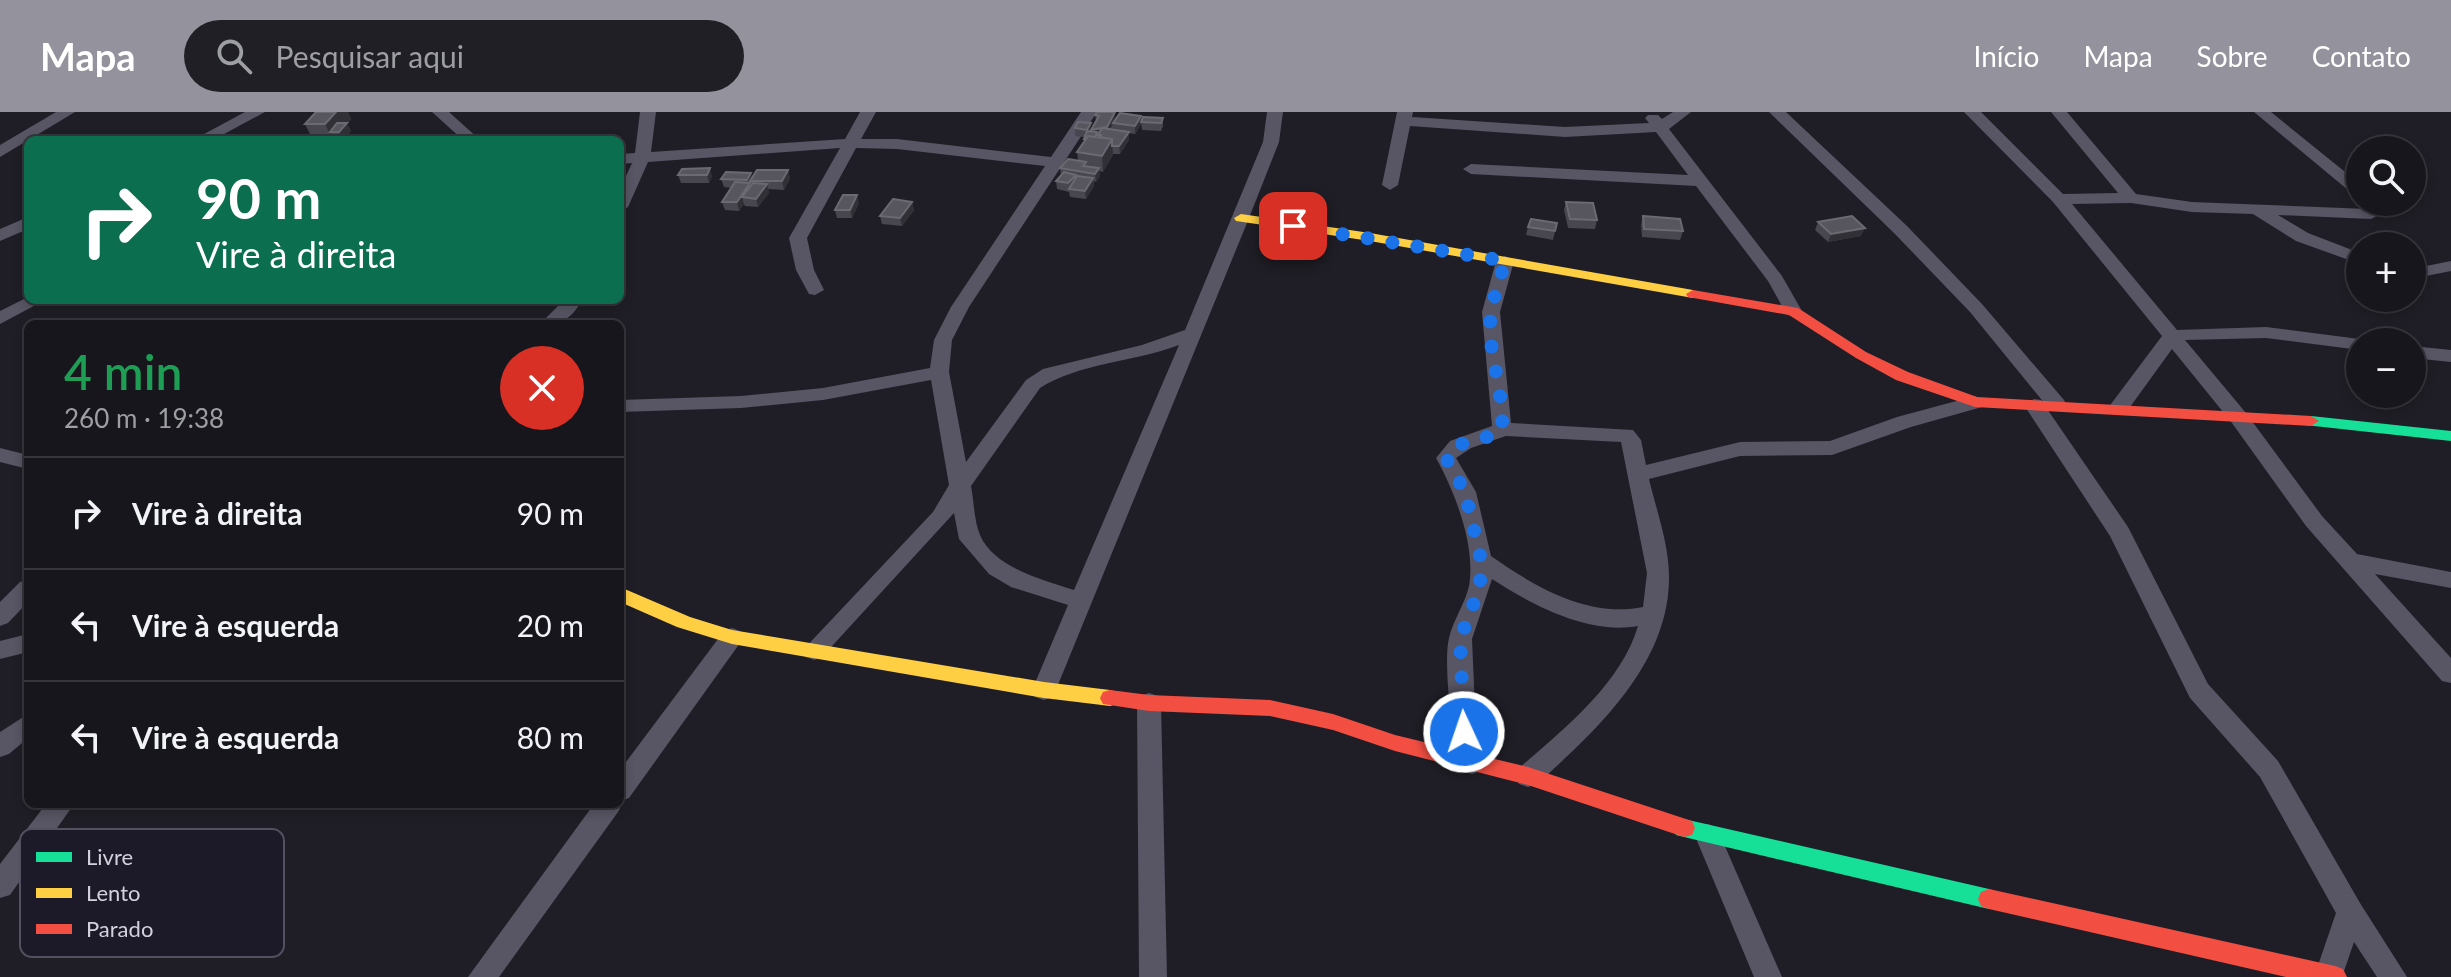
<!DOCTYPE html>
<html lang="pt">
<meta charset="utf-8">
<style>
:root{--surface:#17161c;--page:#201f25;--text:#f1f3f6;--muted:#9e9fa3;--line:#36353b;--accent:#94929c}
body{margin:0;font-family:Lato,sans-serif;background:var(--page);color:var(--text);height:100vh;display:flex;flex-direction:column;font-size:30px;white-space:nowrap}
*{box-sizing:border-box;margin:0}
p{font-size:26px;color:var(--muted)}
.icon{flex:none;width:44px;height:44px;fill:none;stroke:currentColor;stroke-width:2;stroke-linecap:round;stroke-linejoin:round}
.map{position:relative;flex:1;overflow:hidden}
.panel{position:absolute;left:24px;top:208px;width:600px;height:488px;display:flex;flex-direction:column;background:var(--surface);border-radius:12px;box-shadow:0 4px 12px #0003,0 0 0 2px var(--line)}
.panel>*{flex:none}
.top-card{position:absolute;left:24px;top:24px;width:600px;height:168px;border-radius:12px;box-shadow:0 4px 12px #0003,0 0 0 2px var(--line);background:#0b6e4f;color:#fff;overflow:hidden}
.fabs{position:absolute;left:2346px;top:24px;display:grid;gap:16px}
.fabs a{display:grid;place-items:center;width:80px;height:80px;border-radius:50%;background:var(--surface);box-shadow:0 4px 12px #0003,0 0 0 2px var(--line);font-size:40px}
.pin{position:absolute;display:grid;place-items:center;width:68px;height:68px;color:#fff;margin:-34px;border-radius:16px;box-shadow:0 4px 12px #0006}
.me{position:absolute;width:88px;margin:-44px;rotate:357deg;stroke-linejoin:round;filter:drop-shadow(0 0 6px #0008)}
.turn{display:flex;align-items:center;gap:28px;height:168px;padding:0 40px;font-size:36px}
.turn .icon{width:104px;height:104px;stroke-width:2.5}
.turn b{display:block;font-size:56px;line-height:68px}
.round{display:grid;place-items:center;flex:none;width:84px;height:84px;border-radius:42px;background:var(--page)}
.overview{display:flex;align-items:center;justify-content:space-between;height:136px;padding:0 40px}
h1{font-size:48px;font-weight:600;line-height:60px;color:#1e9e55}
ul{padding:0;list-style:none}
li{display:flex;align-items:center;gap:24px;height:112px;padding:0 40px;border-top:2px solid var(--line)}
li div{flex:1}
li b{display:block;font-size:30px}
li em{font-style:normal}
header{display:flex;align-items:center;gap:48px;box-sizing:border-box;height:112px;padding:0 40px;background:var(--accent);color:#fff}
header strong{font-size:38px}
nav{display:flex;gap:44px;margin-inline-start:auto;font-size:28px}
.search{width:560px;height:72px;background:var(--page);display:flex;align-items:center;gap:20px;box-sizing:border-box;padding:0 28px;border-radius:44px;color:var(--muted);font-size:30px}
.map>svg:first-child{display:block}
</style>
<header>
<strong>Mapa</strong>
<div class="search"><svg class="icon" aria-label="search" viewBox="0 0 24 24"><circle cx="10" cy="10" r="6"/><path d="M15 15l6 6"/></svg>Pesquisar aqui</div>
<nav><a>Início</a><a>Mapa</a><a>Sobre</a><a>Contato</a></nav>
</header>
<div class="map">
<svg width="2451" height="865" viewBox="0 0 2451 865">
<rect width="100%" height="100%" fill="#1f1e26"/>
<g fill="none" stroke-linecap="round" stroke-linejoin="round">
<path fill="#585564" fill-rule="evenodd" d="M56 0H75L0 45V33Z
M245 0H265L213 28H193Z
M432 0H449L480 28H463Z
M640 0H656L651 40 845 27 860 0H876L861 27H897L1051 45 1081 0H1097L969 195 952 228 949 260 966 350 1026 268 1043 257 1142 233 1185 218 1263 30 1267 0H1283L1279 30 1249 106 1053 585 1044 588 1035 585 1032 578 1068 493 1011 475 989 462 959 427 954 401 822 545 814 548 806 545 802 539 933 400 949 373 931 268 823 288 741 296 620 300V288L741 284 823 276 930 256 934 228 951 195 1045 54 897 37 856 36 807 126 814 158 824 178 815 183 809 182 796 158 789 126 840 36 648 50 628 95 620 100V77L632 51 620 52V42L635 41ZM1179 233 1074 478C1044 468 994 456 980 423 974 409 974 389 971 374L1040 276C1079 251 1134 250 1179 233Z
M1397 0H1413L1412 5 1565 15 1649 11 1645 6 1648 3H1658L1662 7 1673 0H1691L1669 17 1782 164 1802 199 1793 204 1787 203 1768 169 1696 74 1471 62 1463 57 1471 52 1688 63 1656 20 1565 25 1410 14 1398 73 1390 78 1382 73Z
M1769 0H1786L1907 114 1982 192 2064 288 2067 293 2064 298H2050L1970 200 1895 122Z
M1964 0H1981L2063 82 2118 81 2051 0H2067L2136 82 2192 90 2368 97 2364 90H2380L2386 99 2371 107 2278 103 2308 121 2360 141V152L2296 129 2253 102 2192 100 2131 91 2072 92 2177 218 2266 215 2367 228 2368 230H2360V238L2266 226 2185 228 2246 301 2322 404 2357 442 2451 460V476L2375 462 2451 546V571L2442 569 2306 414 2232 311 2172 237 2125 302H2111L2108 297 2111 292 2162 224 2053 90Z
M2254 0H2271L2360 72V85L2354 83Z
M28 105V117L0 129V117Z
M1505 144 1514 149 1500 200 1511 311 1633 318 1641 328 1646 353 1740 330 1830 329 1897 305 1975 284 1985 290 1982 295 1911 315 1832 343 1740 344 1649 367C1656 397 1669 432 1669 464 1670 551 1597 618 1537 672L1528 675 1519 672 1515 664 1519 656C1563 618 1621 572 1638 514 1588 523 1532 493 1492 467L1472 527 1476 620 1485 651 1481 659 1472 662 1463 659C1452 636 1443 550 1449 526 1453 508 1465 492 1469 474 1476 434 1455 380 1436 346L1450 329 1492 314 1482 200 1496 149ZM1506 324 1621 330 1647 461 1643 495C1588 506 1535 475 1491 444L1476 380 1456 346 1471 336Z
M2451 149V159L2426 164 2412 163V153L2426 154Z
M28 185V188H45L0 212V199Z
M564 188H582C571 208 561 212 540 212Z
M2412 234 2451 238V250L2412 246Z
M2034 287 2041 288 2128 415 2208 572 2278 649 2360 791 2407 865H2377L2354 830 2342 865H2314L2336 801 2260 665 2190 586 2110 424 2024 293Z
M0 336 28 343V357L0 350Z
M28 468V490L8 511 0 514V490L20 470Z
M732 516 740 519 744 525 740 531 629 686 621 689 622 692 618 700 499 865H468L594 692H620V658L724 519Z
M28 522V540L0 547V529Z
M1149 581 1158 584 1161 591 1167 865H1139L1137 591 1140 584Z
M28 602V626L9 642 0 645V620Z
M46 692H74L10 783 0 786V752Z
M1708 712 1717 716 1782 865H1754L1695 724 1699 716Z"/>
<path fill="#16e098" fill-rule="evenodd" d="M2311 304 2451 319V329L2305 313 2303 309Z
M1684 707 1989 777 1997 780 2000 787 1997 794 1989 797 1684 725 1676 723 1673 716 1676 709Z"/>
<path fill="#ffcf43" fill-rule="evenodd" d="M1241 102 1370 121 1693 178 1700 182 1693 186 1370 129 1236 109 1234 106Z
M620 475 690 505 732 518 1044 570 1110 578 1117 580 1120 586 1117 592 1110 594 1044 586 732 532 677 515 620 490Z"/>
<path fill="#f24e42" fill-rule="evenodd" d="M1693 178 1798 196 1866 240 1908 260 1977 285 2311 304 2319 309 2311 314 1975 295 1896 268 1856 246 1789 203 1688 185 1686 182Z
M1110 578 1149 583 1270 588 1333 602 1395 623 1528 655 1692 709 1695 716 1692 723 1684 725 1528 673 1395 639 1333 618 1270 604 1149 599 1103 592 1100 586 1103 580Z
M1989 777 2335 854 2343 857 2347 865H2286L1989 797 1981 794 1978 787 1981 780Z"/>
</g>
<path fill="#48464e" d="M316 0H348L351 7 347 12 351 19 343 28H313L305 12Z
M1095 3 1115 8 1141 4V12L1135 22 1129 21V28L1120 42H1113L1103 60 1099 59 1100 64 1096 70 1094 69V74L1086 87 1070 85 1069 80 1057 77 1056 69 1061 63 1060 56 1078 48 1077 40 1084 30V25L1075 24V16L1091 11V17L1096 9Z
M1163 6V14L1161 19 1142 18 1141 10Z
M682 57 712 64 709 71H681L678 63Z
M788 58 790 67 784 78 768 77 769 81 758 95 745 94 744 92 739 99 725 98 722 90 732 76 724 75 721 67 752 65Z
M912 90 914 98 902 114 882 112 880 104Z
M1566 90 1597 108 1595 117 1568 116 1564 98Z
M859 91 852 106H837L835 98Z
M1643 104 1683 119 1680 128 1642 125 1641 113Z
M1818 110 1861 124 1828 130 1815 118Z
M1557 111 1553 128 1526 123 1528 115Z"/>
<path fill="#323037" d="M336 0H348L351 7 347 12 351 19 343 28 339 20H330L333 28 325 12Z
M1115 0V8L1107 23H1098V25L1088 26 1087 18 1091 11V18Z
M1141 4V12L1135 22V14Z
M1129 20V28L1120 42 1119 34Z
M1112 27 1113 43 1103 60 1102 44Z
M710 56 712 64 709 71 707 63Z
M1099 56 1100 64 1096 70 1095 62Z
M788 58 790 67 784 78 782 69Z
M751 61 753 69H750L751 72 742 85 744 92 739 99 737 90 748 73 747 68Z
M1093 66 1094 74 1086 87 1085 79Z
M767 72 769 81 758 95 756 87Z
M857 83 859 91 852 106 850 98Z
M912 90 914 98 902 114 900 106Z
M1865 116 1861 124 1828 130 1831 122Z"/>
<path fill="#57555d" stroke="#6b6971" stroke-width="2" d="M316 0H336L325 12H305Z
M1097 0H1115L1107 15 1091 18 1099 4 1095 3Z
M1120 1 1141 4 1135 14 1113 11Z
M1143 5 1163 6 1161 11 1141 10Z
M1078 10 1091 11 1087 18 1075 16Z
M337 11H347L339 20H330Z
M1102 16 1129 20 1119 34H1112V27L1100 25 1101 23H1098Z
M1087 19 1097 20 1095 25 1088 24 1086 27H1084Z
M1088 24 1112 27 1102 44 1077 40Z
M1068 47 1086 50 1083 54 1099 56 1095 62 1060 56Z
M710 56 707 63H678L682 57Z
M757 58H788L782 69H750Z
M726 60 751 61 747 68 721 67Z
M1064 60 1076 63 1068 71 1056 69Z
M1077 64 1093 66 1085 79 1069 77Z
M735 70 750 71 737 90H722Z
M753 71 767 72 756 87 742 85Z
M843 83H857L850 98H835Z
M893 87 912 90 900 106 880 104Z
M1566 90 1593 91 1597 108 1570 107Z
M1643 104 1680 107 1683 119 1644 117Z
M1852 104 1865 116 1831 122 1818 110Z
M1531 107 1557 111 1555 119 1528 115Z"/>
<g fill="none" stroke-linecap="round" stroke-linejoin="round">
<path stroke="#1a73e8" stroke-width="14" stroke-dasharray="0 25.2" d="M1293 114 1505 149C1499 171 1490 193 1490 216 1491 250 1504 283 1502 317 1485 332 1457 324 1446 346L1465 380 1481 448 1480 475 1460 527 1464 620"/>
</g>
<rect x="20" y="717" width="264" height="128" rx="12" fill="#1c1a29" stroke="#53515f" stroke-width="2"/>
<rect x="36" y="740" width="36" height="10" fill="#16e098"/>
<rect x="36" y="776" width="36" height="10" fill="#ffcf43"/>
<rect x="36" y="812" width="36" height="10" fill="#f24e42"/>
<g font-size="22" fill="#d3d1dc">
<text x="86" y="753">Livre</text>
<text x="86" y="789">Lento</text>
<text x="86" y="825">Parado</text>
</g>
</svg>
<div class="fabs">
<a><svg class="icon" aria-label="search" viewBox="0 0 24 24"><circle cx="10" cy="10" r="6"/><path d="M15 15l6 6"/></svg></a>
<a>+</a>
<a>−</a>
</div>
<div class="pin" style="left:1293px;top:114px;background:#d93025"><svg class="icon" aria-label="arrive" viewBox="0 0 24 24"><path d="M6 21V4h12l-3 4 3 4H6"/></svg></div>
<svg class="me" style="left:1464px;top:620px" viewBox="-20 -20 40 40"><circle r="17" fill="#1a73e8" stroke="#fff" stroke-width="3"/><path d="M0-11L8 9 0 5-8 9z" fill="#fff"/></svg>
<div class="top-card">
<div class="turn"><svg class="icon" aria-label="right" viewBox="0 0 24 24"><path d="M7 20v-9h11M14 6l5 5-5 5"/></svg><div><b>90 m</b>Vire à direita</div></div>
</div>
<section class="panel">
<div class="overview"><div><h1>4 min</h1><p>260 m · 19:38</p></div><a class="round" style="background:#d93025;color:#fff"><svg class="icon" aria-label="close" viewBox="0 0 24 24"><path d="M6 6l12 12M18 6L6 18"/></svg></a></div>
<ul>
<li><svg class="icon" aria-label="right" viewBox="0 0 24 24"><path d="M7 20v-9h11M14 6l5 5-5 5"/></svg><div><b>Vire à direita</b></div><em>90 m</em></li>
<li><svg class="icon" aria-label="left" viewBox="0 0 24 24"><path d="M17 20v-9H6M10 6l-5 5 5 5"/></svg><div><b>Vire à esquerda</b></div><em>20 m</em></li>
<li><svg class="icon" aria-label="left" viewBox="0 0 24 24"><path d="M17 20v-9H6M10 6l-5 5 5 5"/></svg><div><b>Vire à esquerda</b></div><em>80 m</em></li>
</ul>
</section>
</div>
